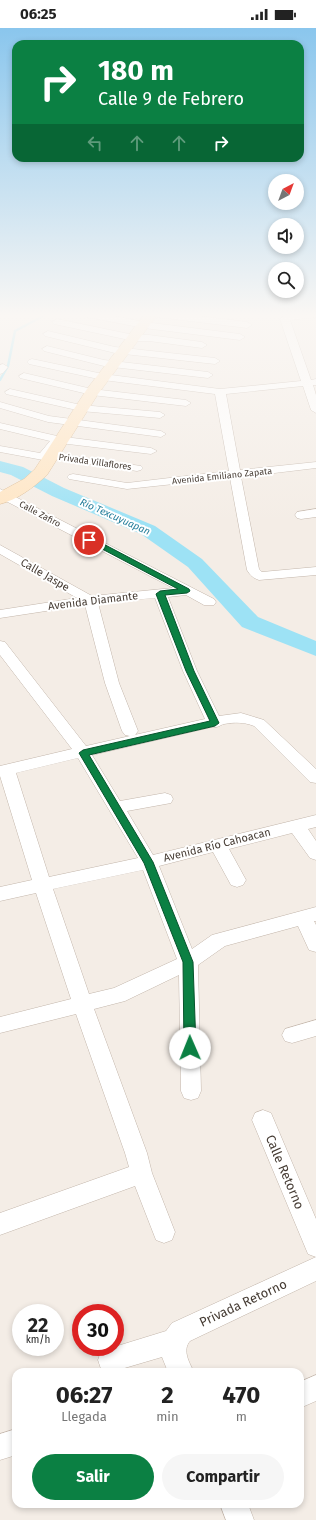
<!DOCTYPE html>
<html lang="es">
<meta charset="utf-8">
<style>
:root{--surface:#fff;--page:#f6f6f6;--text:#222;--muted:#767676;--accent:#0b8043}
body{margin:0;font-family:"Fira Sans",sans-serif;background:var(--page);color:var(--text);height:100vh;display:flex;flex-direction:column;font-size:15px;white-space:nowrap}
*{box-sizing:border-box;margin:0}
p{font-size:13px;color:var(--muted)}
.icon{flex:none;width:22px;height:22px;fill:none;stroke:currentColor;stroke-width:2;stroke-linecap:round;stroke-linejoin:round}
.map{position:relative;flex:1;overflow:hidden}
.drawer{position:absolute;left:12px;top:1340px;width:292px;height:140px;display:flex;flex-direction:column;background:var(--surface);border-radius:12px;box-shadow:0 2px 6px #0003}
.drawer>*{flex:none}
.guide{position:absolute;left:12px;top:12px;width:292px;height:122px;border-radius:12px;box-shadow:0 2px 6px #0003;background:#0b8043;color:#fff;overflow:hidden}
.needle{width:26px;rotate:41deg}
.controls{position:absolute;left:268px;top:146px;display:grid;gap:8px}
.controls a{display:grid;place-items:center;width:36px;height:36px;border-radius:50%;background:var(--surface);box-shadow:0 2px 6px #0003;font-size:20px}
.speed{position:absolute;left:12px;top:1276px;display:flex;gap:8px;font-size:20px;font-weight:700;text-align:center}
.speed>*{display:grid;place-content:center;width:52px;height:52px;border-radius:50%;background:var(--surface);box-shadow:0 2px 6px #0003;line-height:1}
.speed small{font-size:10px;font-weight:400}
.speed .limit{border:6px solid #d22;background:#fff;color:#111}
.pin{position:absolute;display:grid;place-items:center;width:34px;height:34px;color:#fff;margin:-17px;border:2px solid #fff;border-radius:50%;box-shadow:0 1px 4px #0007}
.me{position:absolute;width:44px;margin:-22px;rotate:359deg;stroke-linejoin:round;filter:drop-shadow(0 0 3px #0008)}
.turn{display:flex;align-items:center;gap:14px;height:84px;padding:0 20px;font-size:18px}
.turn .icon{width:52px;height:52px;stroke-width:2.5}
.turn b{display:block;font-size:28px;line-height:34px}
.lanes{display:flex;align-items:center;height:38px;padding:0 20px;background:#0003;justify-content:center;gap:20px;direction:ltr}
.lanes .off{opacity:.35}
.eta{display:flex;justify-content:space-evenly;align-items:center;height:68px;text-align:center}
.eta b{font-size:24px;font-weight:700;line-height:28px}
.primary-button{display:flex;gap:8px;margin-top:auto;padding:8px 20px}
.primary-button a{flex:1;height:46px;border-radius:24px;background:var(--accent);color:#fff;font-size:16px;font-weight:700;line-height:46px;text-align:center}
.primary-button a+a{background:var(--page);color:var(--text)}
.status{display:flex;justify-content:space-between;align-items:center;height:28px;padding:0 20px;background:var(--surface);direction:ltr}
.status svg{height:11px;fill:currentColor}
.map>svg:first-child{display:block}
</style>
<div class="status"><b>06:25</b><svg viewBox="0 0 49 12"><path d="M0 12V9h3v3zM5 12V6h3v6zM10 12V3h3v9zM15 12V0h3v12zM26 1h20v11H26zM47 4h2v5h-2z"/></svg></div>
<div class="map">
<svg width="316" height="1492" viewBox="0 0 316 1492">
<rect width="100%" height="100%" fill="#f4ede6"/>
<g fill="none" stroke-linecap="round" stroke-linejoin="round">
<path stroke="#9de2f5" stroke-width="2.5" d="M0 352 8 338 15 303 47 286"/>
<path fill="#9de2f5" fill-rule="evenodd" d="M0 433 23 439 64 460 155 498 202 531 258 589 316 613V628L242 599 188 539 141 506 52 468 11 447 0 444Z"/>
<defs>
<path id="street" d="M83 286H104L144 294 240 306 245 309 240 312 144 300 87 289Z
M153 286H183L247 294 252 297 247 300 157 289Z
M287 286H316V289L290 292 311 352 316 351V357H313L316 367V385L311 382 303 358 226 366 240 442 316 434V440L241 449 259 541 262 544 316 539V547L259 552C253 550 250 547 247 542L230 450 127 461 69 451 67 449 69 447 73 446 127 455 229 443 215 366 103 352 29 336 27 334 29 332 32 331 103 346 220 361 301 353 280 291Z
M57 291 134 307H149L202 314 207 317 202 320 149 313H134L54 296 52 294Z
M48 303 115 319 215 330 220 333 215 336 115 325 45 308 43 306Z
M47 318 104 332 208 344 213 347 208 350 104 338 44 323 42 321Z
M3 336 8 339 3 345 0 346V337Z
M24 345 92 361 186 372 191 375 186 378 92 367 20 350 19 348Z
M10 361 81 377 160 384 165 387 160 390 81 383 6 366 5 364Z
M0 374 49 388 161 403 166 406 161 409 48 394 0 380Z
M0 395 57 408 151 420 157 423 151 426 60 415 52 425 141 438 143 440 141 442 137 443 48 430 43 432 0 424V418L40 425 50 413 0 401Z
M0 461 214 571 216 574 214 577H204L186 567 168 569 197 643 219 688 241 685 264 692 316 741V755L310 754 254 698C244 694 235 694 224 696 220 697 218 700 212 699L92 727 120 773 165 765 171 767 173 771 171 775 127 783 153 827 316 787V799L308 801 316 813V832L310 830 292 805 229 821 246 852 243 857 237 859 231 857 213 824 159 838 192 921 212 907 316 879V893H314L316 897V924L309 922 298 898 225 918 198 937 201 1063 198 1070 191 1072 184 1070 181 1063 179 947 125 973 94 981 147 1125 152 1145 175 1204 172 1212 164 1215 156 1212 135 1158 0 1207V1185L129 1139 125 1125 76 986 0 1005V989L71 971 36 865 0 873V859L32 852 0 748V738L72 721 0 627V613L5 614 86 718 130 708 125 707 122 703 105 655 85 577 0 590V582L77 570 0 526V517L92 568 173 560 0 470ZM155 570 183 643 205 691 130 708 135 707 138 703 119 655 98 575ZM78 730 138 830 49 849 16 745ZM143 842 177 931 114 960 89 966 53 861Z
M316 481V489L301 491 297 490 295 487 297 484Z
M316 992V1008L292 1015 285 1013 282 1007 285 1001Z
M263 1082 271 1085 316 1191V1253L190 1313C182 1322 189 1334 194 1344H168L162 1329 111 1344 101 1341 98 1332 101 1323 166 1303 172 1295 316 1229 308 1226 252 1092 255 1085Z
M316 1347V1373L300 1380V1354Z
M16 1401V1427L0 1432V1406Z
M220 1476H248L254 1492H226Z"/>
<path id="secondary" d="M145 286H158L98 366 47 447C34 459 17 472 0 476V464L24 451 35 441 87 361Z"/>
</defs>
<use href="#street" stroke="#c3b6ab" stroke-width="1"/>
<use href="#secondary" stroke="#dbbb94" stroke-width="1"/>
<use href="#street" fill="#fff" fill-rule="evenodd"/>
<use href="#secondary" fill="#ffe6c5" fill-rule="evenodd"/>
</g>
<linearGradient id="sky" x2="0" y2="1"><stop stop-color="#8ac6ed"/><stop offset="0.58" stop-color="#faf7f4"/><stop offset="1" stop-color="#faf7f4" stop-opacity="0"/></linearGradient>
<rect width="316" height="495" fill="url(#sky)"/>
<path fill="#0b8043" stroke="#07532c" d="M87 510H92L189 561 190 563 187 565 165 567 194 643 219 695 215 698 89 727 153 834 193 934 196 1020 194 1023 190 1025 186 1023 184 1020 183 934 144 835 79 725 83 722 210 693 186 643 156 566 160 563 178 561 87 513Z"/>
<g text-anchor="middle" dominant-baseline="central" stroke-width="4" stroke-linejoin="round" paint-order="stroke">
<g font-size="9" fill="#473d35" stroke="#fff">
<text transform="translate(95 434) rotate(8)">Privada Villaflores</text>
<text transform="translate(222 448) rotate(-6)">Avenida Emiliano Zapata</text>
<text transform="translate(40 486) rotate(28)">Calle Zafiro</text>
</g>
<g font-size="10" font-style="italic" fill="#227d99" stroke="#fff">
<text transform="translate(115 489) rotate(24)">Río Texcuyuapan</text>
</g>
<g font-size="11" fill="#473d35" stroke="#fff">
<text transform="translate(45 547) rotate(30)">Calle Jaspe</text>
<text transform="translate(93 573) rotate(-7)">Avenida Diamante</text>
<text transform="translate(217 817) rotate(-14)">Avenida Río Cahoacan</text>
</g>
<g font-size="13" fill="#473d35" stroke="#fff">
<text transform="translate(285 1144) rotate(67)">Calle Retorno</text>
<text transform="translate(243 1275) rotate(-25)">Privada Retorno</text>
</g>
</g>
</svg>
<div class="controls">
<a><svg class="needle" viewBox="-14 -14 28 28"><path d="M0-13l5 13h-10z" fill="#e53935"/><path d="M0 13l5-13h-10z" fill="#767676"/></svg></a>
<a><svg class="icon" aria-label="sound" viewBox="0 0 24 24"><path d="M4 9h4l5-4v14l-5-4H4zM17 9q2 3 0 6"/></svg></a>
<a><svg class="icon" aria-label="search" viewBox="0 0 24 24"><circle cx="10" cy="10" r="6"/><path d="M15 15l6 6"/></svg></a>
</div>
<div class="speed"><div>22<small>km/h</small></div><div class="limit">30</div></div>
<div class="pin" style="left:89px;top:512px;background:#d93025"><svg class="icon" aria-label="arrive" viewBox="0 0 24 24"><path d="M6 21V4h12l-3 4 3 4H6"/></svg></div>
<svg class="me" style="left:190px;top:1020px" viewBox="-20 -20 40 40"><circle r="19" fill="#fff"/><path d="M0-13L10 11 0 6-10 11z" fill="#0b8043"/></svg>
<div class="guide">
<div class="turn"><svg class="icon" aria-label="right" viewBox="0 0 24 24"><path d="M7 20v-9h11M14 6l5 5-5 5"/></svg><div><b>180 m</b>Calle 9 de Febrero</div></div>
<div class="lanes"><svg class="icon off" aria-label="left" viewBox="0 0 24 24"><path d="M17 20v-9H6M10 6l-5 5 5 5"/></svg><svg class="icon off" aria-label="ahead" viewBox="0 0 24 24"><path d="M12 20V5M6 11l6-6 6 6"/></svg><svg class="icon off" aria-label="ahead" viewBox="0 0 24 24"><path d="M12 20V5M6 11l6-6 6 6"/></svg><svg class="icon" aria-label="right" viewBox="0 0 24 24"><path d="M7 20v-9h11M14 6l5 5-5 5"/></svg></div>
</div>
<section class="drawer">
<div class="eta">
<div><b>06:27</b><p>Llegada</p></div>
<div><b>2</b><p>min</p></div>
<div><b>470</b><p>m</p></div>
</div>
<div class="primary-button"><a>Salir</a><a>Compartir</a></div>
</section>
</div>
